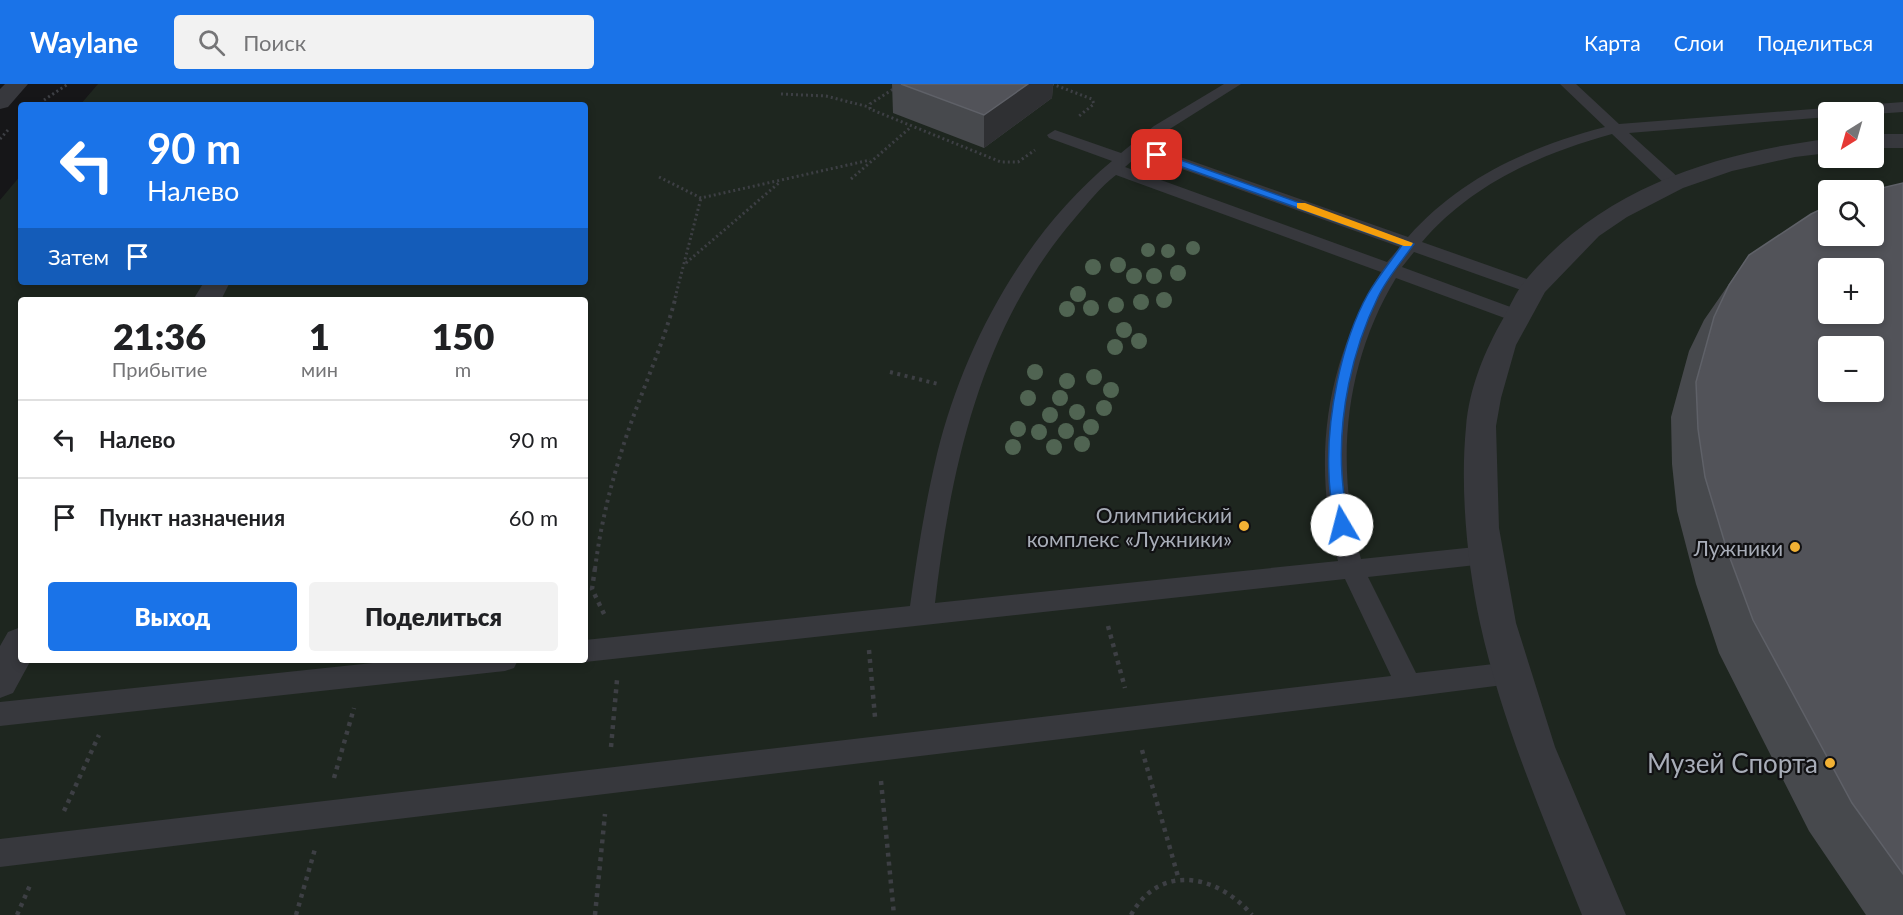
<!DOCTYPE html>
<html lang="ru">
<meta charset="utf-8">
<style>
:root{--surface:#fff;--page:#f2f2f2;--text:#202124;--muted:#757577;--line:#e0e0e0;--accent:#1a73e8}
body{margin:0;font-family:Lato,sans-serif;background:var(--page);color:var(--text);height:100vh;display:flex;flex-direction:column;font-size:22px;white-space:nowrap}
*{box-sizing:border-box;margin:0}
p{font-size:20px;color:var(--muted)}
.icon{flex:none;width:33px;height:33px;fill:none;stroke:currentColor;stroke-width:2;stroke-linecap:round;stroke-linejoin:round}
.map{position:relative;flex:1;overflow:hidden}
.panel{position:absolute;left:18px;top:213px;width:570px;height:366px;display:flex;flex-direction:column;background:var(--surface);border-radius:6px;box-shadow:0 3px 9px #0003}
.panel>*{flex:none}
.guide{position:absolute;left:18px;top:18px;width:570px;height:183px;border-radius:6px;box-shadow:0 3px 9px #0003;background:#1a73e8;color:#fff;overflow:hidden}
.needle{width:39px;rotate:217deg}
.controls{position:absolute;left:1818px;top:18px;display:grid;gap:12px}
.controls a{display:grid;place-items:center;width:66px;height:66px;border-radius:6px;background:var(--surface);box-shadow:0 3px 9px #0003;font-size:30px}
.pin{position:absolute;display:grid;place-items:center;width:51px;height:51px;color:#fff;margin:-26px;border-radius:12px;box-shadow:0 3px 9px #0006}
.me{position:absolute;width:66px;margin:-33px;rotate:352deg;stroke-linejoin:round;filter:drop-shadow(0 0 4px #0008)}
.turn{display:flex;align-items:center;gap:21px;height:126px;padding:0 30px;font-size:27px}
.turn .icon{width:78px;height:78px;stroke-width:2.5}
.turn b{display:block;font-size:42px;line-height:51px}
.then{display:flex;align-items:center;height:57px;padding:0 30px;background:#0003;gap:12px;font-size:22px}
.eta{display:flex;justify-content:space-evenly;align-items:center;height:102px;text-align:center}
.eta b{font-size:36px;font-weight:800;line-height:42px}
.button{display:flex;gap:12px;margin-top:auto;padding:12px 30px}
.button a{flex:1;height:69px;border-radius:6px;background:var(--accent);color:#fff;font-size:24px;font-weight:800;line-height:69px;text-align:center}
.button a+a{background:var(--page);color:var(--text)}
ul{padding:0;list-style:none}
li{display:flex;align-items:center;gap:18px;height:78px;padding:0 30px;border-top:2px solid var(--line)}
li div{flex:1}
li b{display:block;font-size:22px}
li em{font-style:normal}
header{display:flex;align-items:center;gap:36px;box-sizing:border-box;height:84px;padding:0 30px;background:var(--accent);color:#fff}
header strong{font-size:28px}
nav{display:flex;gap:33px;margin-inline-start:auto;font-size:21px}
.search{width:420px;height:54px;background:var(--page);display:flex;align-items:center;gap:15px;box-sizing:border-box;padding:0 21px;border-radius:6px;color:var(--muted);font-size:22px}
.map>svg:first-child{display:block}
</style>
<header>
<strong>Waylane</strong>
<div class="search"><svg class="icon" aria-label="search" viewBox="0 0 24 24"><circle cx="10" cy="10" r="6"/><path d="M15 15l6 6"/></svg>Поиск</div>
<nav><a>Карта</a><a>Слои</a><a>Поделиться</a></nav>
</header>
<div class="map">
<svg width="1903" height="831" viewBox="0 0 1903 831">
<rect width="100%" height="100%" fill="#161618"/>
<path fill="#1e261f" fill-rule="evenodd" d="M98 0H1903V831H0V116L21 91V198H585V21H80ZM1828 28H1874V74H1828ZM1828 106H1874V152H1828ZM1828 184H1874V230H1828ZM21 216H585V576H21ZM1828 262H1874V308H1828Z"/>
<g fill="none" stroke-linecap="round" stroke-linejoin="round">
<path stroke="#3d3f44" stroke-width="3" stroke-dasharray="2 3" stroke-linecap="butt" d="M901 0 870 20V25L1001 78H1018L1035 66
M1052 0 1092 15 1094 20 1079 32
M781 10 826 12 869 23
M44 16 68 0
M0 55 8 46
M659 93 701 114 870 76
M851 95 911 43
M686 179 780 98
M675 214 701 114"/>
<path stroke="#3d3f44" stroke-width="4" stroke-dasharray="3 4.5" stroke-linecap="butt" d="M890 288 938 300
M595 485C600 445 609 407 621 369 637 316 662 266 676 212"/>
<path stroke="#3d3f44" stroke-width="4.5" stroke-dasharray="4 5" stroke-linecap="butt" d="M595 484 592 505 606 534
M1108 542 1125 604
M869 566 875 633
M611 663 617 596
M1142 666 1179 796
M334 694 354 624
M881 697 894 831
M64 727 99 651
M17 831 31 799
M296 831 315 765
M595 831 605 730
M1131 831C1160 778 1218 791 1252 831"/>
<path fill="#37383d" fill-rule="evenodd" d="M1224 0H1241L1165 48 1149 62 1408 153C1460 94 1529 63 1605 43L1560 0H1576L1619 40 1903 18V28L1874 30 1828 28V33L1629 49 1680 95 1682 99 1680 103H1668L1612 50C1540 70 1472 100 1422 158L1541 200 1543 204 1541 208H1527L1414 168 1402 183 1524 228 1527 232 1524 236H1510L1396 194C1345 278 1334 380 1361 475L1485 462 1493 464 1497 471 1493 478 1485 480 1368 493 1416 589 1511 578 1520 581 1524 589 1520 597 1511 600 1409 613 0 783V755L1391 592 1345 495 585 578 580 576H585V556L910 522C917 471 925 420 937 370 964 260 1025 149 1112 77L1049 54 1047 51 1055 46 1121 69 1154 42ZM1140 70 1400 163 1387 178 1125 83ZM1116 91 1381 188C1326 277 1311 376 1338 477L935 519C951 381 982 242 1075 134 1088 119 1100 103 1116 91Z
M401 576H518L514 584 505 587 0 642V618Z"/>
<path fill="#37383d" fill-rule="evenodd" d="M5 0H28L8 23 0 25V5Z
M1874 50H1903V64H1874Z
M1828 55V69L1795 73 1732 87 1683 104 1627 133 1599 152 1545 208 1516 261 1501 314 1496 342 1499 444 1516 539 1555 663 1626 831H1582C1544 735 1502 640 1480 539 1467 479 1460 404 1466 343 1469 304 1485 266 1504 233 1510 222 1516 208 1524 198 1600 105 1713 69 1828 55Z
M204 198H230L221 216H193Z
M21 543V576H31L13 609 0 614V562L8 548Z"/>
</g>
<g fill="#506452">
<circle cx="1193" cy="164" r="7"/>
<circle cx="1148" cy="166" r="7"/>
<circle cx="1168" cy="167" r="7"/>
<circle cx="1118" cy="181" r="8"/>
<circle cx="1093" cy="183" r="8"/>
<circle cx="1178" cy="189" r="8"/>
<circle cx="1134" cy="192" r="8"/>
<circle cx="1154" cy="192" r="8"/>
<circle cx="1078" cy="210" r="8"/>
<circle cx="1164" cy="216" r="8"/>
<circle cx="1141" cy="218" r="8"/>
<circle cx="1116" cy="221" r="8"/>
<circle cx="1091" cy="224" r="8"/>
<circle cx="1067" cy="225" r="8"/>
<circle cx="1124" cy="246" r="8"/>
<circle cx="1139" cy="257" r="8"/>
<circle cx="1115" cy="263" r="8"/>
<circle cx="1035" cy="288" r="8"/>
<circle cx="1094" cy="293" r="8"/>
<circle cx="1067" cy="297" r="8"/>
<circle cx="1111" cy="306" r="8"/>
<circle cx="1028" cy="314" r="8"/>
<circle cx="1060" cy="314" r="8"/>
<circle cx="1104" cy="324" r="8"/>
<circle cx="1077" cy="328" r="8"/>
<circle cx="1050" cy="331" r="8"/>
<circle cx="1091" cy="343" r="8"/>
<circle cx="1018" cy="345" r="8"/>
<circle cx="1066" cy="347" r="8"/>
<circle cx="1039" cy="348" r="8"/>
<circle cx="1082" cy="360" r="8"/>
<circle cx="1013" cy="363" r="8"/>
<circle cx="1054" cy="363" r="8"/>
</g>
<path fill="#47494d" d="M892 0H1053L1052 14 984 64 893 29Z
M1903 99V831H1866L1809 747 1719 569 1696 500 1677 427 1672 380 1671 333 1689 267 1704 236 1749 171Z"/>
<path fill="#2f3033" d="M1028 0H1053L1052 14 984 64V31Z"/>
<path fill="#525359" stroke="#5f6168" stroke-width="1.5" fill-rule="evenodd" d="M901 0H1028L984 31Z
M1903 99V790L1852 719 1753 536 1727 466 1705 393 1698 345 1696 298 1714 233 1729 201 1749 171 1811 130 1828 122V152H1874L1873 106ZM1828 184H1874V230H1828ZM1828 262H1874V308H1828Z"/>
<path fill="#1a73e8" stroke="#114b97" stroke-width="1.5" d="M1154 69H1161L1414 160C1402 177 1387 194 1378 213 1352 266 1338 332 1342 391 1343 408 1346 425 1349 441L1347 445H1337L1335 441C1333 425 1329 408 1329 391 1326 336 1341 258 1368 210 1378 193 1391 177 1402 161L1154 73Z"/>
<path fill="#f59e0b" d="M1297 119H1305L1413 159 1411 162H1404L1297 124Z"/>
<g fill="#f2b134" stroke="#111113" stroke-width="2">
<circle cx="1244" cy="442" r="6"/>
<circle cx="1795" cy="463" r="6"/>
<circle cx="1830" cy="679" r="6"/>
</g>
<g text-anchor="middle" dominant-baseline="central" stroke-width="4.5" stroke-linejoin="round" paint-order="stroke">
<g font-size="21" fill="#a8adb8" stroke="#111113" text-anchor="end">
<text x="1232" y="430">Олимпийский<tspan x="1232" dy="24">комплекс «Лужники»</tspan></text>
<text x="1783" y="463">Лужники</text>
</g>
<g font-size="26" fill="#a8adb8" stroke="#111113" text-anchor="end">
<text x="1818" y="679">Музей Спорта</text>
</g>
</g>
</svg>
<div class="controls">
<a><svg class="needle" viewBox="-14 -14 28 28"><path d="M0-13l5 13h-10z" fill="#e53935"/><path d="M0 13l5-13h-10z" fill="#757577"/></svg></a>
<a><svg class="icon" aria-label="search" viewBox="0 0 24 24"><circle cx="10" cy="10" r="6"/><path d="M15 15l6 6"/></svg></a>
<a>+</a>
<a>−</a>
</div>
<div class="pin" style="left:1157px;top:71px;background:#d93025"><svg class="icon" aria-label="arrive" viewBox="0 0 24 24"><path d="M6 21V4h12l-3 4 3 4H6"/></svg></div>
<svg class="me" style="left:1342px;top:441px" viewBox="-20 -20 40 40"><circle r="19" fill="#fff"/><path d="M0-13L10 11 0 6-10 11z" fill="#1a73e8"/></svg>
<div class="guide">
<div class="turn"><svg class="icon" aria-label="left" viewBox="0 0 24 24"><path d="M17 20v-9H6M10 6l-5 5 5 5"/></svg><div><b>90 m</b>Налево</div></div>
<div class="then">Затем<svg class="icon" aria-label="arrive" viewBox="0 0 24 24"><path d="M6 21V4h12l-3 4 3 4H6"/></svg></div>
</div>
<section class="panel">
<div class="eta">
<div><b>21:36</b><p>Прибытие</p></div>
<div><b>1</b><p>мин</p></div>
<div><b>150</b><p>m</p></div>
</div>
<ul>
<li><svg class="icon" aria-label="left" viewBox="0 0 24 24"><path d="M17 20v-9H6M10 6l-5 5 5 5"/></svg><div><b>Налево</b></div><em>90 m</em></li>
<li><svg class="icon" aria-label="arrive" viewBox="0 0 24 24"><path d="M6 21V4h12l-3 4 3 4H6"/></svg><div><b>Пункт назначения</b></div><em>60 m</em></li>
</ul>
<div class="button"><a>Выход</a><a>Поделиться</a></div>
</section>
</div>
